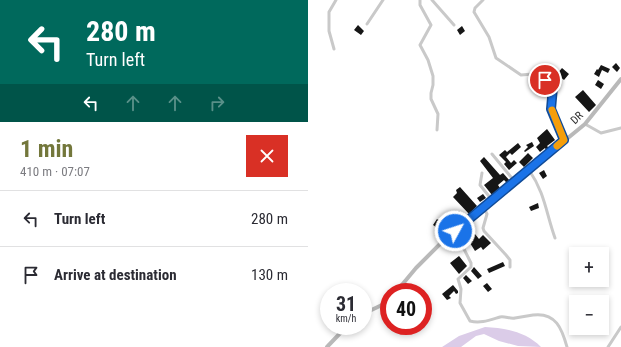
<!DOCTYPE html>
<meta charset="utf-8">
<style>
:root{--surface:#fff;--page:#f2f2f3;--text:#2b2b33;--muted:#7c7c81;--line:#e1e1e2;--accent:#73773b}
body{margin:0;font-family:"Roboto Condensed",sans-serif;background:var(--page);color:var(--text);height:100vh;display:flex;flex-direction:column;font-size:15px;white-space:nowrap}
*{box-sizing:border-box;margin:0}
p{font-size:13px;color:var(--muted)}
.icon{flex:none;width:22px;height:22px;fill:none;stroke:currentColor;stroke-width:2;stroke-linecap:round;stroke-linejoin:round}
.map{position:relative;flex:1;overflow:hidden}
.drawer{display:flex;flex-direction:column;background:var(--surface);width:308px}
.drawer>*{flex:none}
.banner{background:#00695c;color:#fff;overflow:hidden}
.buttons{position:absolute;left:261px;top:247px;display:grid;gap:8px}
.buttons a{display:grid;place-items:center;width:40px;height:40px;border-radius:0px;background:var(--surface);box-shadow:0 2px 6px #0003;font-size:20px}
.speed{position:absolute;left:12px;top:283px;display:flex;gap:8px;font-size:20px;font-weight:700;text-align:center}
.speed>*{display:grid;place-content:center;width:52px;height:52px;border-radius:50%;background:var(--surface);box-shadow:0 2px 6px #0003;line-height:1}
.speed small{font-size:10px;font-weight:400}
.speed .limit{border:6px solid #d22;background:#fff;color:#111}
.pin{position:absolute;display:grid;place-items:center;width:34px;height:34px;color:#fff;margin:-17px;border:2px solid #fff;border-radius:50%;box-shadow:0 1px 4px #0007}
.me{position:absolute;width:44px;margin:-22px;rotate:50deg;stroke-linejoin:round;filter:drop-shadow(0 0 3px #0008)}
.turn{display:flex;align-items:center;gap:14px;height:84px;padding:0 20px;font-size:18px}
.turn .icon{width:52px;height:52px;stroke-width:2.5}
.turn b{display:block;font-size:28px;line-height:34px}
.lanes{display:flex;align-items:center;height:38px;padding:0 20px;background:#0003;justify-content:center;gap:20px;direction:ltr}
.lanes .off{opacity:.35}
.round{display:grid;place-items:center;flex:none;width:42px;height:42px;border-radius:0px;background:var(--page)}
.summary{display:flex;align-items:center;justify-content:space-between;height:68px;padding:0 20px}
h1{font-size:24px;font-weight:700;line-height:30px;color:var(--accent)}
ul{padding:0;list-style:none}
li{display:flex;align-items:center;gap:12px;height:56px;padding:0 20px;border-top:1px solid var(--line)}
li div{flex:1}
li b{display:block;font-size:15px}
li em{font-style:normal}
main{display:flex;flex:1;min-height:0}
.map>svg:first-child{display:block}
</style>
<main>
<section class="drawer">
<div class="banner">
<div class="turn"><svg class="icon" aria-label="left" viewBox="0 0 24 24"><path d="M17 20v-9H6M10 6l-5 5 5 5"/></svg><div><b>280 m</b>Turn left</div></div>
<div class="lanes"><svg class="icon" aria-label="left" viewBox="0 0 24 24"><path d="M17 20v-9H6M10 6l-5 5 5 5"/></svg><svg class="icon off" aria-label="ahead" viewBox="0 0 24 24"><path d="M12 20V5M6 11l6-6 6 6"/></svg><svg class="icon off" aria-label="ahead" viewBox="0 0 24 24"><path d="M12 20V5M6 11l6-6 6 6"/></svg><svg class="icon off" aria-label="right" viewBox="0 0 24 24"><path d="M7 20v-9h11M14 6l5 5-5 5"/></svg></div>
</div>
<div class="summary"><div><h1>1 min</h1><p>410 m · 07:07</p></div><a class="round" style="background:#d93025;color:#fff"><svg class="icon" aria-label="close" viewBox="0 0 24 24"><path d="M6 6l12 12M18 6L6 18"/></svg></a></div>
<ul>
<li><svg class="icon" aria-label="left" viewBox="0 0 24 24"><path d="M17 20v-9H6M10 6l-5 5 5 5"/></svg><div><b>Turn left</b></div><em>280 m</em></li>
<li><svg class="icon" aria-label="arrive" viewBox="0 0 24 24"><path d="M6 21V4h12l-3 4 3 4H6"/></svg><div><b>Arrive at destination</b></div><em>130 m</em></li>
</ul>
</section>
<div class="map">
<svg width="313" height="347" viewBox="0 0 313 347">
<rect width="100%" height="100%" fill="#fff"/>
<path fill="#dbcce8" d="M177 327C198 328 218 332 233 347L210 346 191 341 176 334 168 336 153 347H134L151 336Z"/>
<path fill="#161616" d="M50 25 56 31 53 35 46 30Z
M154 26 157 31 152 35 149 30Z
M308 63 312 68 309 72 304 67Z
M293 65 302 69 300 73 294 70 291 77 286 74 289 69 290 70Z
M254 68 261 74 256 80 249 74Z
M290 80 296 84 293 89 287 85Z
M275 90 288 105 281 112 267 97Z
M239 129 247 140 239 146 241 148 238 150 237 148 232 152 228 147 232 143 229 138Z
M224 142 226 146 217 152 216 151 220 147 218 145Z
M210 143 213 147 204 155 202 153 198 157 203 163 206 160 209 163 201 170 196 164 198 162 191 155 197 150 199 152Z
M220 153 225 158 216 167 211 162Z
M176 157 192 175 195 173 202 181 199 183 196 180 190 185 192 188 184 195 176 185 185 178 172 161Z
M236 170 239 176 235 179 231 173Z
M152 187 169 206 161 214 145 197 149 193 148 190Z
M175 194 178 198 172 202 169 198Z
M230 203 231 208 223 211 221 207Z
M151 211 154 215 149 220 146 215Z
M129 219 133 221 131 226 129 225 128 227 125 225Z
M163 229 171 239 175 235 183 243 175 250 173 247 167 251 162 243 159 246 154 238Z
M151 256 159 266 151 274 142 263Z
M195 262 197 266 181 273 179 269Z
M166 267 174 276 170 279 163 271Z
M158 275 164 281 160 284 155 278Z
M179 283 184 289 180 292 175 286Z
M145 285 150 291V293L148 294 146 291 141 296 143 298 139 300 134 294Z"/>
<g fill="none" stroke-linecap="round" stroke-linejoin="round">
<path stroke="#c9c9c9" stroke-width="3" d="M112 0V5L123 25 112 45 120 60 125 76V85L123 93V99L130 114 129 130
M124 0 146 25
M175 0 167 8 166 12 181 37 188 58 213 75 225 74 237 80 244 85 245 91 243 103V109L256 140
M59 24 75 0
M26 49 21 31V12L28 0
M277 124 293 133 313 128
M184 154 207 182
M221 170C237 193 238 213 247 238
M174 173 172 185 184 200
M175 206 179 214 175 228 176 231 198 255 202 260V267
M147 231 163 263V267L150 279 153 289 152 303 162 321C172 324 182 320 192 317 197 316 202 319 207 318 213 317 219 316 225 315 248 312 254 329 259 347
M300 347 313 327"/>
<path stroke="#b9b9b9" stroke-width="4" d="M88 292 108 268 138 238 277 124 313 79
M55 314 76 304 81 299
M19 347 39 326"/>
</g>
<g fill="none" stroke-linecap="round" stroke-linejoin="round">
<defs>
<path id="route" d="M147 231 256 140 243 109 245 87 241 82 237 80"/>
</defs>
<use href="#route" stroke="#114b97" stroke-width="10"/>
<use href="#route" stroke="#1a73e8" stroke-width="7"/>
<path stroke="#f59e0b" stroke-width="7" d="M244 110 256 140 249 146"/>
</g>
<g text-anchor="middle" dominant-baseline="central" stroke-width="4" stroke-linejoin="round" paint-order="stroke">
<g font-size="11" fill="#2f2f2f" stroke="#fff">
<text transform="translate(269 118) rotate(-44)">DR</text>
</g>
</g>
</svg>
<div class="buttons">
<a>+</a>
<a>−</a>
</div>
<div class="speed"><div>31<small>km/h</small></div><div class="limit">40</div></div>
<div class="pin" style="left:237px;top:80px;background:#d93025"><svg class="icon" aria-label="arrive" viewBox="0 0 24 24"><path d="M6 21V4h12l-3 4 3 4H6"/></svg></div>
<svg class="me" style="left:147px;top:231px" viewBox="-20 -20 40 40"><circle r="17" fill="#1a73e8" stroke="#fff" stroke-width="3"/><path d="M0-11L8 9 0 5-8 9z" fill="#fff"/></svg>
</div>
</main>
